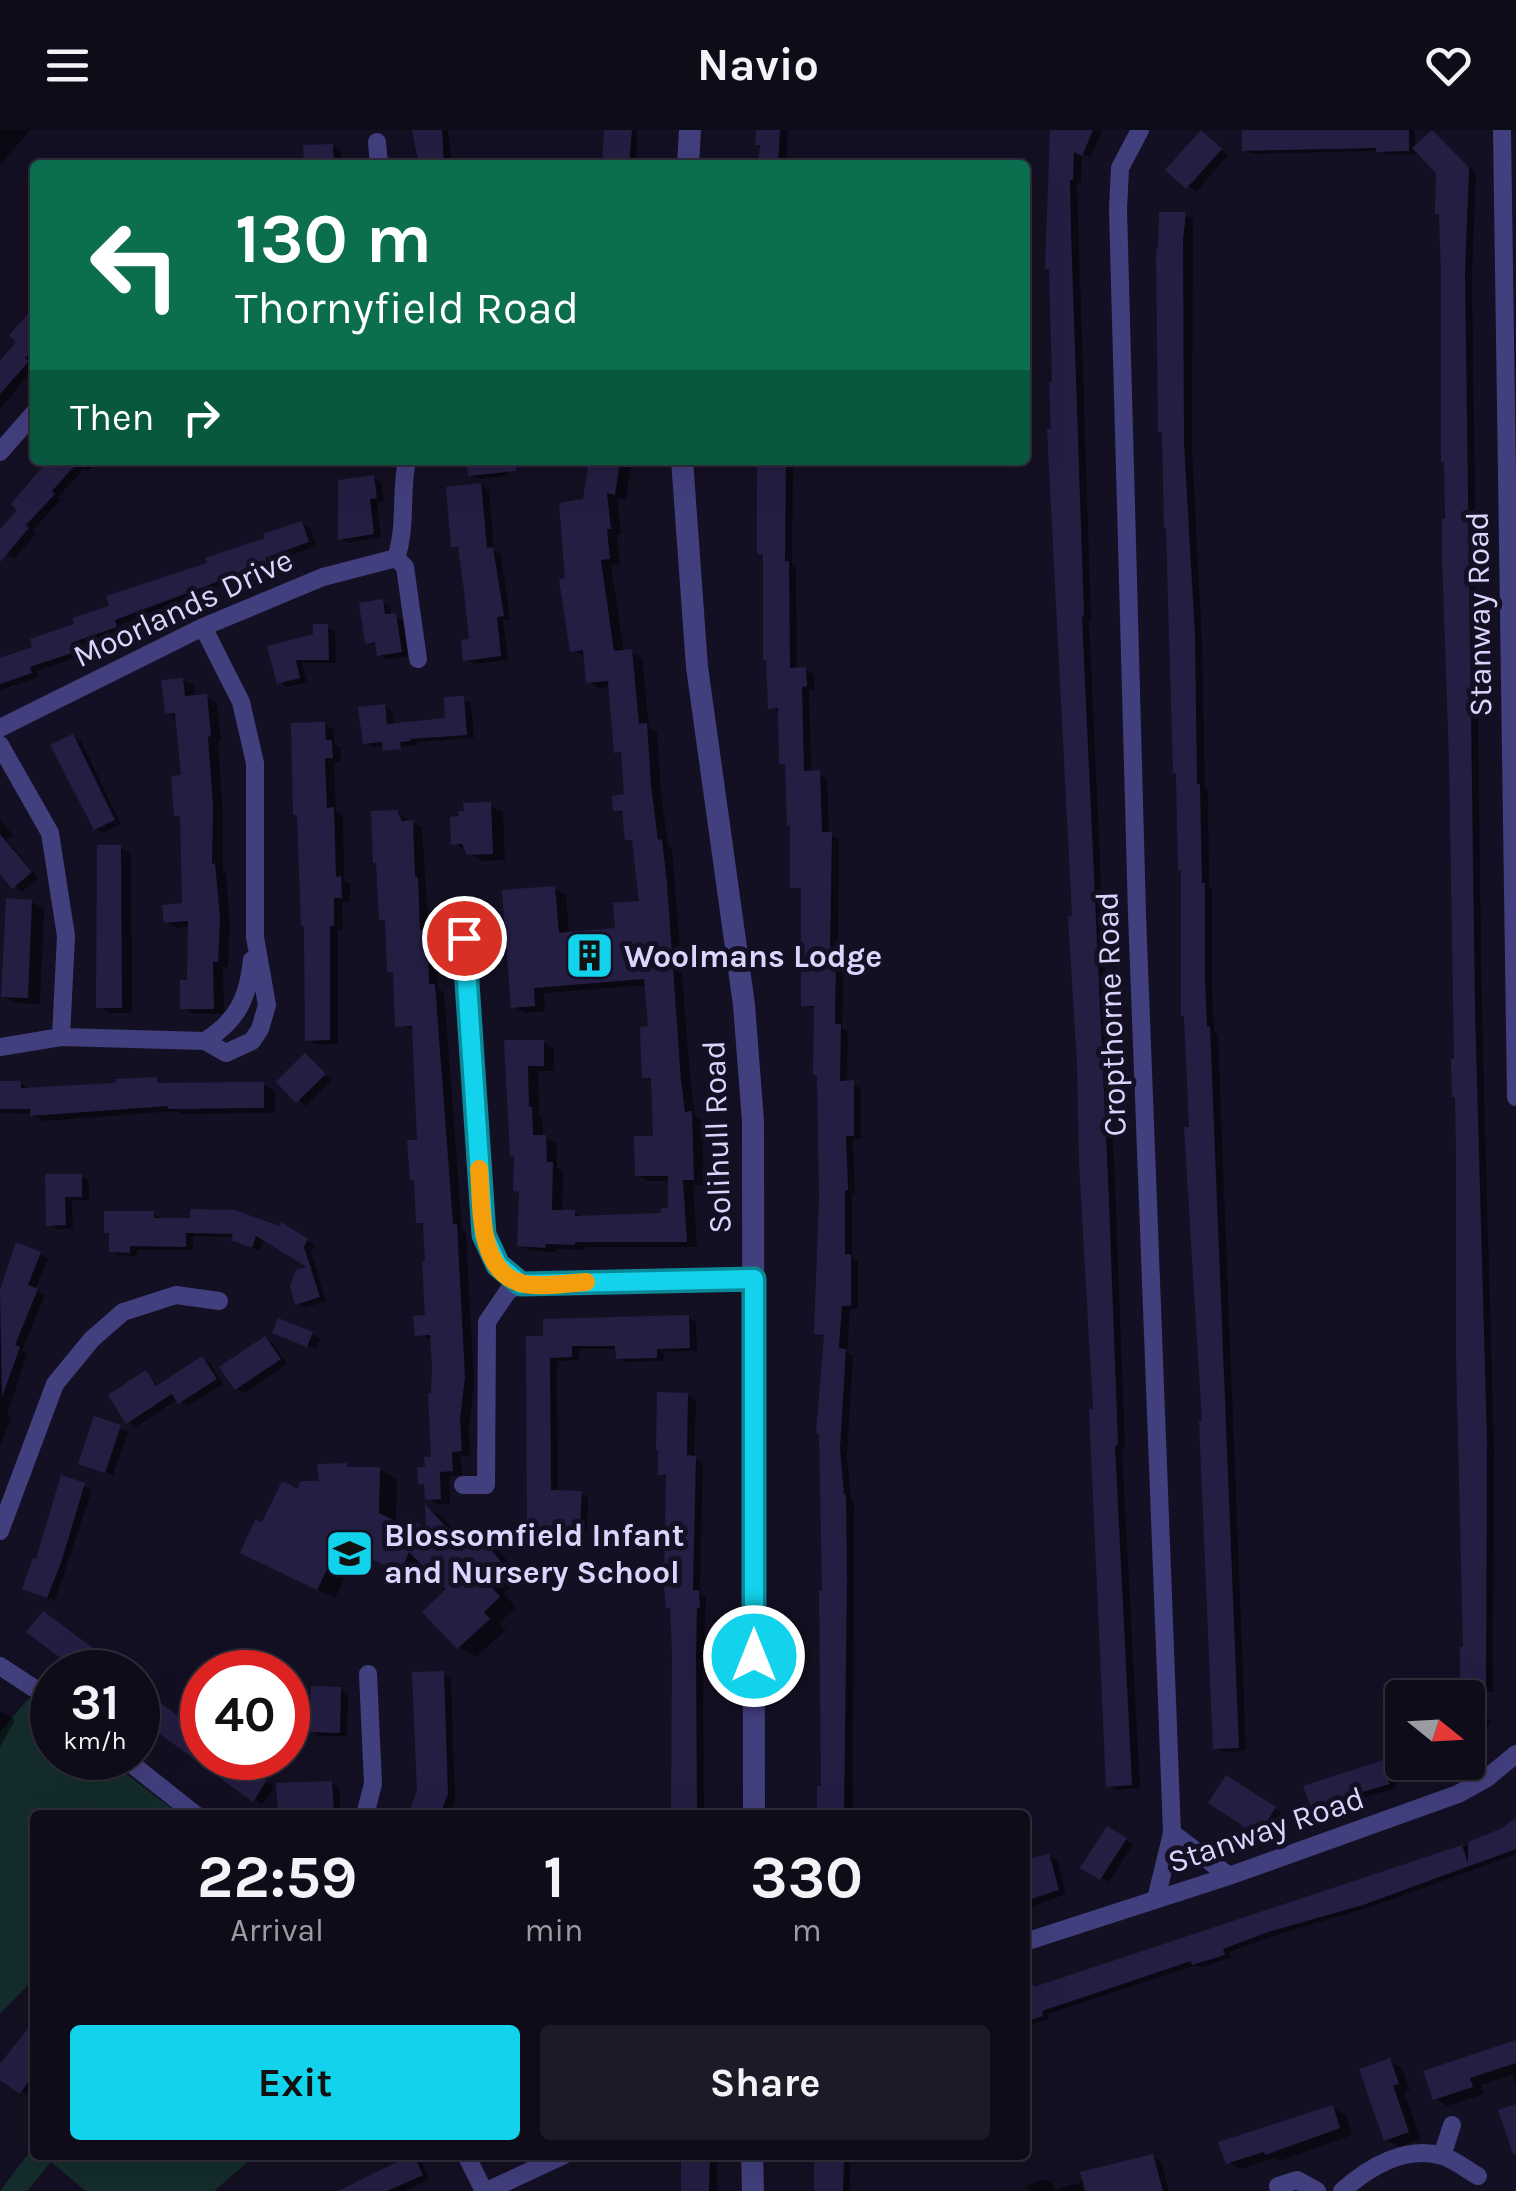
<!DOCTYPE html>
<style>
:root{--surface:#0f0c1a;--page:#1d1a27;--text:#f1f3f6;--muted:#9b9ba2;--line:#2f2c39;--accent:#12d3eb}
body{margin:0;font-family:Karla,sans-serif;background:var(--page);color:var(--text);height:100vh;display:flex;flex-direction:column;font-size:38px;white-space:nowrap}
*{box-sizing:border-box;margin:0}
p{font-size:32px;color:var(--muted)}
.icon{flex:none;width:55px;height:55px;fill:none;stroke:currentColor;stroke-width:2;stroke-linecap:round;stroke-linejoin:round}
.map{position:relative;flex:1;overflow:hidden}
.details{position:absolute;left:30px;top:1680px;width:1000px;height:350px;display:flex;flex-direction:column;background:var(--surface);border-radius:10px;box-shadow:0 10px 40px #0002,0 0 0 2px var(--line)}
.details>*{flex:none}
.guide{position:absolute;left:30px;top:30px;width:1000px;height:305px;border-radius:10px;box-shadow:0 10px 40px #0002,0 0 0 2px var(--line);background:#0b6e4f;color:#fff;overflow:hidden}
.needle{width:65px;rotate:108deg}
.controls{position:absolute;left:1385px;top:1550px;display:grid;gap:20px}
.controls a{display:grid;place-items:center;width:100px;height:100px;border-radius:10px;background:var(--surface);box-shadow:0 10px 40px #0002,0 0 0 2px var(--line);font-size:50px}
.speed{position:absolute;left:30px;top:1520px;display:flex;gap:20px;font-size:50px;font-weight:700;text-align:center}
.speed>*{display:grid;place-content:center;width:130px;height:130px;border-radius:50%;background:var(--surface);box-shadow:0 10px 40px #0002,0 0 0 2px var(--line);line-height:1}
.speed small{font-size:25px;font-weight:400}
.speed .limit{border:15px solid #d22;background:#fff;color:#111}
.pin{position:absolute;display:grid;place-items:center;width:85px;height:85px;color:#fff;margin:-42px;border:5px solid #fff;border-radius:50%;box-shadow:0 2px 10px #0007}
.me{position:absolute;width:110px;margin:-55px;rotate:0deg;stroke-linejoin:round;filter:drop-shadow(0 0 8px #0008)}
.turn{display:flex;align-items:center;gap:35px;height:210px;padding:0 40px;font-size:45px}
.turn .icon{width:130px;height:130px;stroke-width:2.5}
.turn b{display:block;font-size:70px;line-height:85px}
.then{display:flex;align-items:center;height:95px;padding:0 40px;background:#0003;gap:20px;font-size:38px}
.eta{display:flex;justify-content:space-evenly;align-items:center;height:170px;text-align:center}
.eta b{font-size:60px;font-weight:700;line-height:70px}
.cta{display:flex;gap:20px;margin-top:auto;padding:20px 40px}
.cta a{flex:1;height:115px;border-radius:10px;background:var(--accent);color:#111;font-size:40px;font-weight:700;line-height:115px;text-align:center}
.cta a+a{background:var(--page);color:var(--text)}
header{display:flex;justify-content:space-between;align-items:center;height:130px;padding:0 40px;background:var(--surface);font-size:45px;font-weight:700}
.map>svg:first-child{display:block}
</style>
<header><svg class="icon" aria-label="menu" viewBox="0 0 24 24"><path d="M4 6h16M4 12h16M4 18h16"/></svg>Navio<svg class="icon" aria-label="heart" viewBox="0 0 24 24"><path d="M12 20l-8-8c-3-5 5-10 8-4 3-6 11-1 8 4z"/></svg></header>
<div class="map">
<svg width="1516" height="2061" viewBox="0 0 1516 2061">
<rect width="100%" height="100%" fill="#141023"/>
<path fill="#142d2c" d="M28 1569 52 1587V1628H105L171 1678 166 1685H35V1848L0 1884V1602Z
M35 2015V2025H256L214 2061H86L51 2032 27 2061H0Z"/>
<path fill="#0007" d="M0 0H30L0 35Z
M414 0H448L452 35H421Z
M607 0H637L636 35H605Z
M758 0H788L786 27 798 32 797 35H761Z
M1055 0H1102L1091 28 1082 24 1081 54 1077 53 1091 490H1089L1116 1077 1125 1319H1122L1140 1658 1116 1660 1108 1655 1054 301Z
M1244 0H1414L1416 18 1433 2 1476 43 1472 149 1482 884 1494 1316 1493 1562H1471L1463 1558 1465 1519 1447 391 1439 42 1416 19 1417 24 1386 25 1381 21 1252 24 1244 20Z
M1209 8 1228 25 1196 62 1169 40Z
M333 16 341 21V35H306Z
M162 30 170 35H148Z
M1185 85 1193 89 1192 317 1202 512 1205 659 1208 661 1209 758 1212 760V855L1214 902 1218 904 1246 1621 1224 1622 1216 1618 1164 302Z
M35 179V230L31 234 35 237 0 279V235L19 211Z
M53 330H97L88 341 84 339 58 367 61 369 32 401 36 404 14 429 0 420V403L20 379Z
M469 330H509L508 346 478 349 470 344Z
M594 330H632L626 369 617 368 621 404 617 405 620 434 611 435 624 522H631L642 528 649 597 657 602 661 663 668 716 672 718 691 958 695 986 702 990 704 1055H693L697 1117H585V1120L556 1119V1122L531 1121 520 1115 522 1063 506 913 543 912 554 919V941H538L539 985 542 986 543 1007 557 1013V1038L563 1041 562 1082 575 1083 584 1088 664 1085 670 1080V1051H648L637 1045 656 1008 654 952 645 947 651 899 647 855 544 863 545 881 524 883 513 876 555 759 566 765 569 804 618 801 641 773 635 713 627 709 625 685 616 680 626 667 624 626 617 621 611 557 599 558 588 551 586 526 572 520 568 451Z
M759 330 793 331 792 435 796 438 797 540H806L814 544V560H809L811 643 827 648 829 704 839 709 838 826 844 829 842 898 848 901 847 953 861 958V1009H853L855 1064H852V1127L858 1131V1179H850L847 1222 853 1226 847 1325 851 1370 854 1372 853 1685H819L823 1658 826 1208 817 1203 822 1069 817 879 803 875 804 761 793 756 788 636 781 632 780 583 771 577 765 426 759 422Z
M373 348 381 352 384 371 377 372 381 407 348 413 340 408Z
M481 356 489 360 494 420 501 424 510 490H503L508 530 474 534 466 529 472 511 461 420 454 416Z
M302 393 310 398 316 416 272 432 273 437 121 494 124 501 78 517 81 526 37 541 39 547 0 560V531L36 518 112 477Z
M382 472 390 476 392 486 403 490 409 526 387 530 380 525 378 516 367 512Z
M327 497 335 501 336 533H302L307 552 287 557 279 552 270 518 315 506Z
M183 550 194 556 195 568 206 566 217 573 221 611 218 612 223 684V740L226 742 230 795 228 837H223L224 884H194L183 878 189 852 190 797 177 798 166 792 184 775 182 688 176 685 183 647 179 589 167 583Z
M463 569 471 573 474 608 417 612V615L389 618V622L385 616 373 617 365 613 384 576 392 581 394 595 447 590Z
M325 594 334 600V614L341 618V632H334L336 681 343 685 344 751 350 754V772H342L343 800H338V914L317 915 308 910Z
M73 607 81 611 121 694 103 703 95 698Z
M490 675 503 682 505 730 482 731 454 713Z
M396 682 422 698 429 804 436 808 438 859 444 862 462 1099 466 1102 474 1253 469 1296 470 1325 461 1326 462 1345 449 1346 450 1374H437L427 1368 425 1355 420 1353 433 1329V1210L417 1204 427 1188 428 1133 426 1096 419 1092 417 1052 412 1049 420 1012 415 900 398 895 396 844 390 841 387 792 381 788Z
M0 689 13 705 7 710 38 748 22 762 0 740Z
M121 718 131 724 132 883H109L98 876Z
M32 772 44 779 40 874 16 873 4 866Z
M306 926 332 950 306 976 279 952Z
M157 950 167 955H263L275 961V983L182 984 176 981 43 991 32 984 0 983V953L21 954 31 960 118 955Z
M81 1046 89 1051V1070H72L73 1099H56L48 1094 47 1047Z
M154 1084 162 1088 280 1099 282 1096 315 1115 311 1122 326 1171 305 1178 297 1173 298 1142 313 1137 265 1108 260 1121 242 1114 235 1107 193 1106V1120H137V1126L119 1125 111 1121Z
M40 1124 48 1129 35 1160 45 1165 22 1221 27 1224 7 1285 11 1287 0 1317V1167L8 1140Z
M689 1188 696 1192 697 1221 664 1222V1231L626 1232 618 1228V1219H579V1230L557 1231 558 1363 581 1364 588 1368 587 1402 562 1401V1409H537L530 1405 529 1209Z
M312 1204 320 1209 316 1219 283 1206Z
M265 1209 273 1213 287 1234 245 1263 237 1259Z
M202 1229 210 1233 223 1254 188 1276 178 1269 136 1297 128 1292 146 1243 160 1257Z
M688 1265 696 1270 694 1328 703 1333 700 1464 706 1467 703 1534 704 1685H674L675 1563 669 1456 668 1348 660 1344Z
M120 1298 128 1302 113 1345 88 1337Z
M379 1339 397 1349 396 1394 429 1401 428 1378 443 1387 461 1407 458 1409 470 1419 481 1410 498 1420 521 1447 504 1463 516 1478 499 1493 506 1500 476 1527 459 1517 450 1459 425 1434 418 1451 358 1420 335 1468 260 1431 263 1396 300 1363 322 1353Z
M84 1356 92 1360 55 1470 33 1462 38 1432Z
M443 1544 451 1548 455 1669 449 1685H410L419 1662Z
M138 1555 190 1596 192 1593 202 1599V1628H241L248 1632 244 1637 274 1657 262 1674 138 1582Z
M340 1559 348 1564 347 1606H320L312 1601Z
M1468 1577 1491 1592 1473 1619 1468 1616Z
M0 1581 15 1590 0 1617Z
M1402 1624V1632H1440L1442 1638 1395 1654 1396 1658 1321 1680 1313 1676 1307 1657Z
M1227 1648 1283 1684 1267 1708 1211 1672Z
M331 1653 339 1658 341 1683 287 1685 280 1681Z
M1516 1692V1724L1371 1777 1276 1805 1229 1822 1231 1828 1201 1837 1196 1835 1047 1884 1049 1889 1025 1896V1862L1447 1723 1502 1702Z
M1108 1699 1133 1714 1109 1752 1084 1737Z
M1049 1726 1057 1730 1066 1764 1025 1779V1734Z
M35 1893V1961L31 1967 0 1947V1939Z
M1516 1913V1957L1512 1945 1481 1955 1484 1964 1447 1976 1435 1969Z
M1389 1931 1402 1938 1410 1960 1404 1962 1421 2009 1399 2017 1386 2009Z
M1333 1978 1346 1985 1352 2005 1280 2031 1275 2028 1240 2039 1228 2032Z
M684 2025H717V2061H684Z
M818 2025H850V2061H817Z
M413 2027 421 2031 429 2049 405 2061H346Z
M1153 2027 1161 2031 1169 2061H1143Z
M1045 2049 1053 2054 1055 2060 1085 2051 1097 2061H1029L1027 2055Z"/>
<path fill="#251e43" d="M412 0H442L444 35H419Z
M604 0H632L629 35H602Z
M756 0H780L778 35H758L760 15H755Z
M1050 0H1093L1082 26 1074 22 1073 50H1070L1071 102 1084 486 1082 487 1109 1071 1118 1315 1115 1316 1132 1655 1106 1657 1089 1279H1093L1079 1032 1077 934 1068 787 1072 786 1047 299H1051L1049 252H1052L1049 139H1045Z
M1201 0 1222 19 1186 59 1165 40Z
M1242 0H1409V21L1376 22V18L1242 21Z
M1432 0 1469 37 1465 143 1475 879 1487 1310 1486 1559H1460V1517H1463L1456 1225V1022L1455 967H1452L1451 929H1454L1449 629 1442 427V389H1445L1444 332H1441V143L1439 84H1435L1436 43 1412 18Z
M333 14 334 35H304L303 15Z
M1159 82H1186L1183 110 1184 312 1195 506 1197 654H1200L1202 753H1205V850L1207 897H1210L1239 1618 1213 1619 1199 1291H1202L1184 997H1189L1184 886H1181V740H1178L1176 643H1173L1166 398H1164L1162 302H1158L1156 119H1158Z
M35 176V217L25 228 29 231 0 264V231L16 212 9 205Z
M48 330H80L52 361 55 364 26 395 29 398 0 432V399L17 380 11 374Z
M466 330H516V341L468 346Z
M589 330H620L615 365 607 363 611 399H607L610 429 601 430 614 521 632 519 639 594 647 593 651 655 658 710 662 709 667 754 681 950 685 982 692 981 694 1050H683L687 1112H575V1115L546 1114 545 1118 517 1116 519 1062 513 1061 514 1026H510L504 910H544V936H528L529 977H532L533 1005H546L547 1032H553L552 1080H575V1086L661 1083V1078H668V1046H635L634 1006H653L651 948H642L641 924 640 897 648 896 644 849 534 858 535 876 511 878 502 760 555 756 559 803 615 798 613 773 639 771 632 710H625L622 681H613L612 666 624 664 621 622 614 623 608 551 586 553 583 520 570 522 559 449 565 448 559 373 583 369Z
M757 330H786L785 431H789L790 538 806 537 807 556 802 557 804 641 820 640 822 702H832L830 822H836L835 894H841L840 951 854 950V1006H846L848 1060H845V1124H851V1176H842L839 1218 846 1219 840 1319 844 1365 846 1364 847 1449 844 1685H817V1656H821L819 1461H822L819 1304 816 1303 824 1205 814 1204 819 1069 817 945H813L814 876H801V758H790V696H787L785 634H779L778 578 768 579 766 530H763V424H757Z
M374 345 377 368 370 369 374 404 338 410V350Z
M481 353 487 418 493 417 504 486 497 487 501 526 463 531 461 510 469 509 464 461 458 417H451L446 357Z
M302 391 309 412 265 428 267 433 115 490 117 497 71 513 75 522 30 537 32 543 0 554V528L32 517 30 509 74 494 72 488 109 476 106 466 207 433 205 428 265 408 263 404Z
M383 469 385 484 396 483 402 522 377 526 375 512 365 514 359 473Z
M313 494H328L329 530H296L300 548 277 554 267 516 313 504Z
M183 548 185 566 207 564 211 606 208 607 213 677 212 734 215 733 220 788 218 832H213L214 879H180V850H187L188 791 164 793 162 775 182 773 180 686H174L171 646 181 645 175 583 165 584 161 550Z
M464 566 467 605 410 609V611L400 612 401 619 383 621 382 612 363 614 358 577 385 574 387 594 445 588 444 567Z
M325 592 326 610H332L333 628H325L327 678 334 677 336 747 341 746 342 768H334V796H330V910L305 911 304 796H301L297 685H293L291 593Z
M73 604 115 690 94 700 50 615Z
M491 672 493 724 467 725 462 714 451 715 450 687 459 686 458 681H464L463 673Z
M397 680 402 691 413 690 415 747H418L420 800H427L429 854H435L453 1094H457L465 1247 460 1289 462 1321 452 1322 453 1341 440 1342 441 1369 425 1370 424 1354H418L417 1337H425L424 1327H431L428 1263H431L432 1238 430 1205 415 1206 413 1186 425 1185 422 1131H425L423 1093H416L414 1050 410 1051 407 1010H417L412 896 395 897 393 842H387L385 790H379L376 733H373L371 681Z
M0 704 32 742 12 759 0 744Z
M97 715H121L122 878H96Z
M6 768 32 770 28 868 1 867Z
M305 923 326 944 296 973 276 952Z
M157 947 158 953 264 952V978L168 979V976L30 986V979H0V951H21V958L116 953 115 949Z
M45 1044H82V1067H65L66 1095 46 1096Z
M190 1079 235 1080 279 1096 281 1092 308 1109 304 1117 320 1167 295 1175 290 1157 296 1140 307 1137 256 1106 252 1118 231 1110 233 1104 186 1103V1117L130 1116V1123L109 1122V1103H104V1081H154V1088H190Z
M16 1112 41 1122 28 1155 38 1159 15 1215 20 1217 2 1267 0 1160Z
M689 1185 690 1218 657 1219V1228L616 1229 615 1216H572V1227L550 1228 551 1360 582 1361 580 1399 555 1398V1406L527 1407 526 1206H543V1189Z
M278 1188 313 1202 307 1217 272 1203Z
M265 1206 281 1229 235 1260 219 1237Z
M202 1226 217 1249 178 1274 172 1264 126 1294 108 1265 146 1240 156 1256Z
M657 1262 688 1263 687 1325 696 1326 693 1460H699L700 1478H697L696 1528 697 1685H671L672 1523 670 1478H666L664 1456 666 1345H658V1320H656Z
M94 1286 121 1295 105 1343 78 1334Z
M347 1333V1337H380L379 1383 403 1395 407 1388 426 1397 425 1374 445 1396 443 1398 467 1418 480 1407 505 1436 488 1452 500 1467 484 1482 490 1489 457 1519 422 1482 446 1459 409 1422 400 1444 340 1412 317 1460 240 1423 255 1390 262 1392 282 1351 298 1359 300 1351H319L317 1334Z
M61 1345 85 1353 61 1433 47 1468 22 1459 33 1428 36 1429Z
M43 1481 89 1515 125 1542H81L66 1532 26 1502Z
M444 1541 448 1664 440 1685H408L417 1661 412 1542Z
M138 1556 189 1594 192 1589 202 1597V1628H234L267 1650 253 1672 138 1588Z
M311 1556 341 1557 340 1603 310 1602Z
M1402 1624V1645L1388 1650 1390 1654 1311 1677 1303 1656Z
M1226 1645 1276 1677 1258 1706 1208 1673Z
M332 1651 334 1680 278 1683 276 1653Z
M1516 1688V1719L1363 1775 1268 1802 1223 1819 1225 1825 1192 1835 1191 1831 1042 1881 1043 1886 1025 1892V1840H1028L1034 1857 1462 1715 1468 1733V1712L1500 1699Z
M1107 1696 1127 1708 1100 1750 1080 1738Z
M1049 1723 1059 1760 1025 1771V1731Z
M35 1889V1942L20 1964 0 1950V1934Z
M1516 1910V1933L1470 1948 1473 1957 1433 1970 1423 1941Z
M1390 1928 1399 1954 1393 1955 1409 2002 1384 2011 1359 1939Z
M1516 1974V2024H1513L1498 1980Z
M1333 1975 1340 1998 1265 2025 1264 2022 1226 2034 1218 2012Z
M1153 2024 1163 2061H1085L1080 2042Z
M411 2025H414L423 2045 387 2061H338Z
M681 2025H710L709 2061H681Z
M814 2031H844L843 2061H814Z"/>
<g fill="none" stroke-linecap="round" stroke-linejoin="round">
<path stroke="#423f7e" stroke-width="18" d="M1140 0 1120 38 1118 79 1137 784 1172 1703 1156 1769
M1502 0 1516 967
M377 12 379 35
M0 322 35 282
M407 330C400 363 407 396 396 428L405 437 418 529
M0 598 203 497 323 447 396 428
M0 615 50 703 66 806 61 907
M464 781 463 836 484 1105 498 1135 521 1153 753 1149
M205 911C238 890 248 868 252 830
M0 917 61 907 205 911 226 923 252 911 260 899 267 875 255 807V633L241 572 203 497
M463 1355H486L487 1192 508 1161 521 1153
M0 1401 55 1254 92 1209 123 1182 176 1165 219 1171
M0 1536 52 1570
M124 1628 196 1685
M365 1685 373 1654 368 1544
M1172 1703 1229 1746
M1025 1812 1229 1746 1458 1664 1487 1648 1516 1624
M466 2025 484 2061
M1442 2026 1452 1995
M1278 2056 1297 2050 1317 2061
M487 2061 564 2025
M1342 2061C1369 2037 1406 2015 1443 2026 1455 2030 1467 2040 1478 2046"/>
<path stroke="#423f7e" stroke-width="22" d="M688 35 690 0
M682 330 697 537 744 875 753 991 754 1685
M752 2025 753 2061"/>
</g>
<g fill="none" stroke-linecap="round" stroke-linejoin="round">
<defs>
<path id="route" d="M464 808 484 1105 498 1135 521 1154 754 1149V1526"/>
</defs>
<use href="#route" stroke="#0c8999" stroke-width="25"/>
<use href="#route" stroke="#12d3eb" stroke-width="18"/>
<path stroke="#f59e0b" stroke-width="18" d="M479 1039C482 1074 477 1141 521 1153 536 1158 569 1153 586 1152"/>
</g>
<defs>
<symbol id="building-square" viewBox="-11 -11 22 22"><rect x="-9" y="-9" width="18" height="18" rx="4" fill="#12d3eb" stroke="#141023"/><path d="M-4-6H4V6H1V3H-1V6H-4ZM-2.5-4.3h1.7v1.8h-1.7ZM.8-4.3h1.7v1.8H.8ZM-2.5-1h1.7V.8h-1.7ZM.8-1h1.7V.8H.8Z" fill="#111"/></symbol>
<symbol id="school-square" viewBox="-11 -11 22 22"><rect x="-9" y="-9" width="18" height="18" rx="4" fill="#12d3eb" stroke="#141023"/><path d="M0-5L7-2L0 1L-7-2ZM-4 1L0 2.5L4 1V4Q0 6-4 4Z" fill="#111"/></symbol>
</defs>
<g fill-rule="evenodd">
<use href="#building-square" x="562" y="798" width="55" height="55"/>
<use href="#school-square" x="322" y="1396" width="55" height="55"/>
</g>
<g text-anchor="middle" dominant-baseline="central" stroke-width="10" stroke-linejoin="round" paint-order="stroke">
<g font-size="32" fill="#dad5fc" stroke="#141023">
<text transform="translate(183 478) rotate(-25)">Moorlands Drive</text>
<text transform="translate(1479 484) rotate(-91)">Stanway Road</text>
<text transform="translate(1111 884) rotate(-92)">Cropthorne Road</text>
<text transform="translate(717 1007) rotate(-92)">Solihull Road</text>
<text transform="translate(1266 1700) rotate(-19)">Stanway Road</text>
</g>
<g font-size="32" font-weight="bold" fill="#dad5fc" stroke="#141023" text-anchor="start">
<text x="624" y="826">Woolmans Lodge</text>
<text x="384" y="1405">Blossomfield Infant<tspan x="384" dy="37">and Nursery School</tspan></text>
</g>
</g>
</svg>
<div class="controls">
<a><svg class="needle" viewBox="-14 -14 28 28"><path d="M0-13l5 13h-10z" fill="#e53935"/><path d="M0 13l5-13h-10z" fill="#9b9ba2"/></svg></a>
</div>
<div class="speed"><div>31<small>km/h</small></div><div class="limit">40</div></div>
<div class="pin" style="left:464px;top:808px;background:#d93025"><svg class="icon" aria-label="arrive" viewBox="0 0 24 24"><path d="M6 21V4h12l-3 4 3 4H6"/></svg></div>
<svg class="me" style="left:754px;top:1526px" viewBox="-20 -20 40 40"><circle r="17" fill="#12d3eb" stroke="#fff" stroke-width="3"/><path d="M0-11L8 9 0 5-8 9z" fill="#fff"/></svg>
<div class="guide">
<div class="turn"><svg class="icon" aria-label="left" viewBox="0 0 24 24"><path d="M17 20v-9H6M10 6l-5 5 5 5"/></svg><div><b>130 m</b>Thornyfield Road</div></div>
<div class="then">Then<svg class="icon" aria-label="right" viewBox="0 0 24 24"><path d="M7 20v-9h11M14 6l5 5-5 5"/></svg></div>
</div>
<section class="details">
<div class="eta">
<div><b>22:59</b><p>Arrival</p></div>
<div><b>1</b><p>min</p></div>
<div><b>330</b><p>m</p></div>
</div>
<div class="cta"><a>Exit</a><a>Share</a></div>
</section>
</div>
